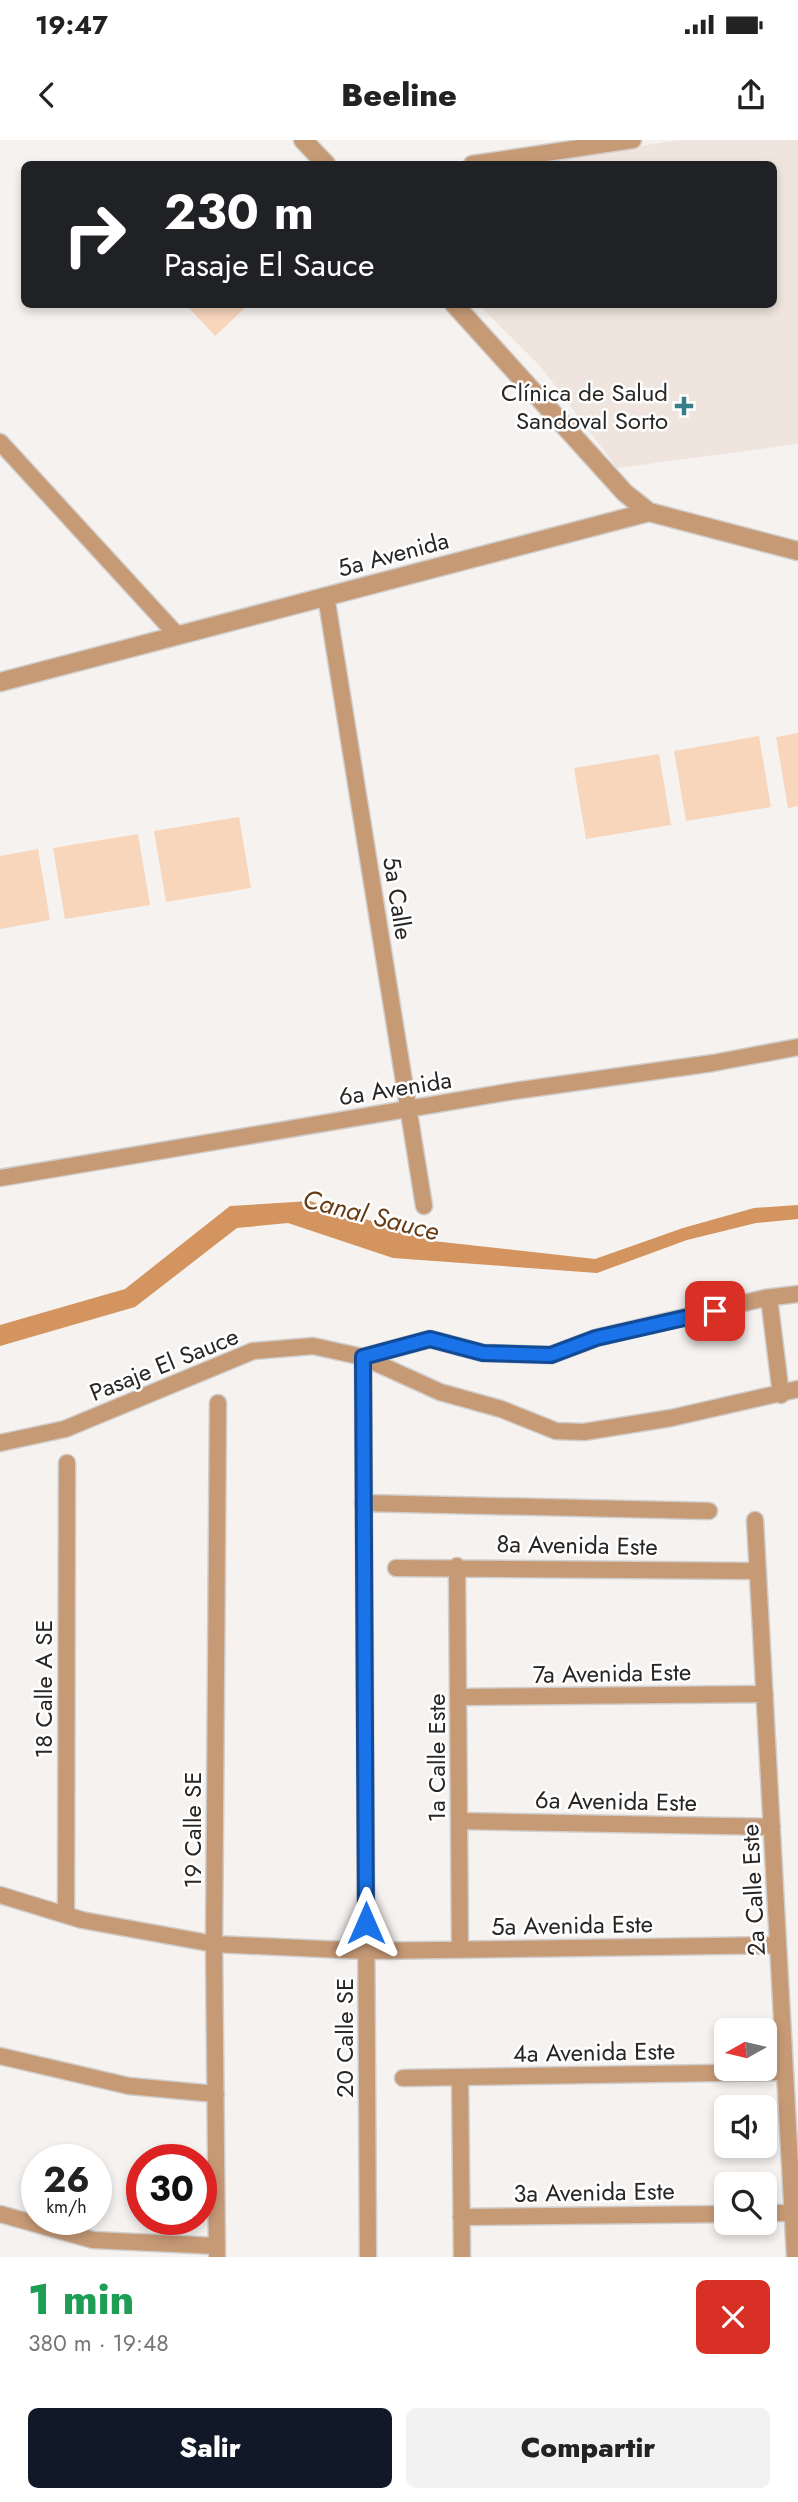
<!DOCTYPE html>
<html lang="es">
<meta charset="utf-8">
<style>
:root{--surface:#fff;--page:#f2f2f2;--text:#222;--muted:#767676;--accent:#111827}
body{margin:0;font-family:Jost,sans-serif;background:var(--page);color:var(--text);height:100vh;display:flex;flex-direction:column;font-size:26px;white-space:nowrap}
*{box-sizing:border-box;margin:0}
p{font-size:23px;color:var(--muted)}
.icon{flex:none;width:38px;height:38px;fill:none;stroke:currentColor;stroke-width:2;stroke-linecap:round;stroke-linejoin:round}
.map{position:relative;height:2117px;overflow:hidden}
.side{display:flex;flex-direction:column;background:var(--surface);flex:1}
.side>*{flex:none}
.guide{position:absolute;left:21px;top:21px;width:756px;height:147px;border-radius:10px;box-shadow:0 4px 10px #0003;background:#202124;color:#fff;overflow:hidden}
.needle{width:46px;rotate:262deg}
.fabs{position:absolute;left:714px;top:1878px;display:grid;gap:14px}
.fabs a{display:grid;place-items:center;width:63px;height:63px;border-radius:10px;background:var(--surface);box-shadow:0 4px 10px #0003;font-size:35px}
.speed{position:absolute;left:21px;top:2004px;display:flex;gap:14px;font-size:35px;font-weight:700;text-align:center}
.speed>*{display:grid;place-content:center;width:91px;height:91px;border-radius:50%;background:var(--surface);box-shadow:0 4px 10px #0003;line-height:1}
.speed small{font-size:18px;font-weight:400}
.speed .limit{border:10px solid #d22;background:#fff;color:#111}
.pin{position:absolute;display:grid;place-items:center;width:60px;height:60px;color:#fff;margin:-30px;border-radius:14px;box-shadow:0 4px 10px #0006}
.me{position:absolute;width:77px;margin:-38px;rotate:0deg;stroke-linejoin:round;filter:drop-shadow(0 0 5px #0008)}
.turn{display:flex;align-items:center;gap:24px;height:147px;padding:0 28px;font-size:32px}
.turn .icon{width:91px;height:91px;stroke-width:2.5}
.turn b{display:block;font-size:49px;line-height:60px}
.round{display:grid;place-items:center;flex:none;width:74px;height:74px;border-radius:10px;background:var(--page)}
.headline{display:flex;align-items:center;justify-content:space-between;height:119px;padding:0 28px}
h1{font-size:42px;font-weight:800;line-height:52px;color:#1e9e55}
.button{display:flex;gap:14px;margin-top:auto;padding:14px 28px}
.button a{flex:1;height:80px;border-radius:10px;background:var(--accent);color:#fff;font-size:28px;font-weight:800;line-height:80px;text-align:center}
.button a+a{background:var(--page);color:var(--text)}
.status{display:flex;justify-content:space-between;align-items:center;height:49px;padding:0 35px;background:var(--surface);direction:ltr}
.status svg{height:19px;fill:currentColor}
header{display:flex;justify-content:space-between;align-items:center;height:91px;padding:0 28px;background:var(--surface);font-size:32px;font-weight:800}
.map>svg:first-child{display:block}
</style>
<div class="status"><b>19:47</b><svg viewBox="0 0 49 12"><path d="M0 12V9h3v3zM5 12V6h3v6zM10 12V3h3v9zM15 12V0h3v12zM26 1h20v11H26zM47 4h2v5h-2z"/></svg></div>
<header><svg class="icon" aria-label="back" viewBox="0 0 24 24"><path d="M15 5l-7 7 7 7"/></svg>Beeline<svg class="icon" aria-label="share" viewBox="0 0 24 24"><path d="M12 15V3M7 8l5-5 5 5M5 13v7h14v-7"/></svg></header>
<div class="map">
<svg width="798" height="2117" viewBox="0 0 798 2117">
<rect width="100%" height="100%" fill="#f5f2f0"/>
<path fill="#efe5de" d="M679 0H798V304L617 328 541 227 479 165 774 164V24H521Z"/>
<path fill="#f8d6bc" d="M190 164H248V165L215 196 188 167Z
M798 593V666L788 668 776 597Z
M759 596 771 667 686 681 674 611Z
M659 614 671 685 586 699 574 628Z
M239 677 251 748 166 762 154 691Z
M138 694 150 765 65 779 53 708Z
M38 709 50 780 0 789V716Z"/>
<path fill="#d3945f" d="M310 1061 433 1101 595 1119 683 1088 754 1068 798 1065V1079L756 1083 687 1100 597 1133 393 1118 288 1083 237 1088 135 1167 0 1206V1185L125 1149 230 1066Z"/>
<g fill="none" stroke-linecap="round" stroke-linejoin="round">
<defs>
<path id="minor" d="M472 24 633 0
M0 302 177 495
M326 456 424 1066
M0 1038 514 951 713 923 798 907
M769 1158 781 1255
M0 1303 65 1289 253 1211 313 1206 363 1217 430 1199 483 1213 551 1215 596 1198 765 1158 798 1154
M363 1363 709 1371
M755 1380 795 2117
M457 1426 460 1809
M396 1428 758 1431
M459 1557 765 1554
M459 1681 772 1687
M0 1755 82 1780 214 1804 366 1811 778 1805
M66 1775 67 1323
M0 1916 129 1946 216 1954
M403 1938 785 1932
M460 1938 462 2117
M765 2073H793
M0 2074 93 2100 217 2106
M461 2077 726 2074
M217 2117 214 1804 218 1263
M368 2117 363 1217 440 1252 501 1269 556 1291 584 1292 671 1278 798 1249"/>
<path id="tertiary" d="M303 0 326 24
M454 164 625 353 649 372
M0 542 649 372 798 411"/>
</defs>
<use href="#minor" stroke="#d0cdcb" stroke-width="19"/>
<use href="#tertiary" stroke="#d0cdcb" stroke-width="21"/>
<use href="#minor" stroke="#c79a76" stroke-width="16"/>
<use href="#tertiary" stroke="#c79a76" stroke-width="18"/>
</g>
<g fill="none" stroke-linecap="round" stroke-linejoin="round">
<defs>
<path id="route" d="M366 1783 363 1217 430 1199 483 1213 551 1215 596 1198 715 1171"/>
</defs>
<use href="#route" stroke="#114b97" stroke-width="18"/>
<use href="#route" stroke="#1a73e8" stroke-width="12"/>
</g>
<path fill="#387e8a" stroke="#fff" stroke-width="2.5" d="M680.5 255.5h7v7h7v7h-7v7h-7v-7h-7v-7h7z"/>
<g text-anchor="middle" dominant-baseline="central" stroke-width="5" stroke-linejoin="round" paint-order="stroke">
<g font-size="24" fill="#272625" stroke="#fff" text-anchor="end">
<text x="668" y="252">Clínica de Salud<tspan x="668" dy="28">Sandoval Sorto</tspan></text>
</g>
<g font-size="24" fill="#272625" stroke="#fff">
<text transform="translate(393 414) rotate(-15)">5a Avenida</text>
<text transform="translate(398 758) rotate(81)">5a Calle</text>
<text transform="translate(395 948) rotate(-9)">6a Avenida</text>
<text transform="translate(164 1224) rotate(-22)">Pasaje El Sauce</text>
<text transform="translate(577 1405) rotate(1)">8a Avenida Este</text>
<text transform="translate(612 1533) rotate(-1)">7a Avenida Este</text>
<text transform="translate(43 1549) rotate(-90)">18 Calle A SE</text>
<text transform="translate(436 1618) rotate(-90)">1a Calle Este</text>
<text transform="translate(616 1661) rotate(1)">6a Avenida Este</text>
<text transform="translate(192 1690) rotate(-90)">19 Calle SE</text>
<text transform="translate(753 1750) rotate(-93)">2a Calle Este</text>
<text transform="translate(572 1785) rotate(-1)">5a Avenida Este</text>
<text transform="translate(344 1898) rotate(-90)">20 Calle SE</text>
<text transform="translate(594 1912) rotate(-1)">4a Avenida Este</text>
<text transform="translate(594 2052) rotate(-1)">3a Avenida Este</text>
</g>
<g font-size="26" font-style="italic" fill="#663b13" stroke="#fff">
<text transform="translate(371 1075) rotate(14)">Canal Sauce</text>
</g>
</g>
</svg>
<div class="fabs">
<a><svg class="needle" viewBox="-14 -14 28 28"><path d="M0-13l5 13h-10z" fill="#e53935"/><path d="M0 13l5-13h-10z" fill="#767676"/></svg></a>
<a><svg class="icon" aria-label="sound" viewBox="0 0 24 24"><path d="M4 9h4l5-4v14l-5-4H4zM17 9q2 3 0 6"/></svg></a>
<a><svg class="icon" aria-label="search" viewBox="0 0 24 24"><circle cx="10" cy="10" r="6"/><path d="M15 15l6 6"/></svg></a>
</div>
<div class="speed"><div>26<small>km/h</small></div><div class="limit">30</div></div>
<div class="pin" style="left:715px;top:1171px;background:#d93025"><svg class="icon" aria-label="arrive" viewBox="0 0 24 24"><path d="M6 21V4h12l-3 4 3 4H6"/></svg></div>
<svg class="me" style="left:366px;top:1783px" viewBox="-20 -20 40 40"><path d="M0-17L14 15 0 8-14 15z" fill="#1a73e8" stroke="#fff" stroke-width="4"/></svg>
<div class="guide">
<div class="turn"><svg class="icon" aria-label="right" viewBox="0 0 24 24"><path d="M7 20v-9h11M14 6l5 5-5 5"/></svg><div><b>230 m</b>Pasaje El Sauce</div></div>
</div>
</div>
<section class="side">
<div class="headline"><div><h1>1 min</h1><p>380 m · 19:48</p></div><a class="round" style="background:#d93025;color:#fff"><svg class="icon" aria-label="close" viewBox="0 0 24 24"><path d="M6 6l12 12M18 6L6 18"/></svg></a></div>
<div class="button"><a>Salir</a><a>Compartir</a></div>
</section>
